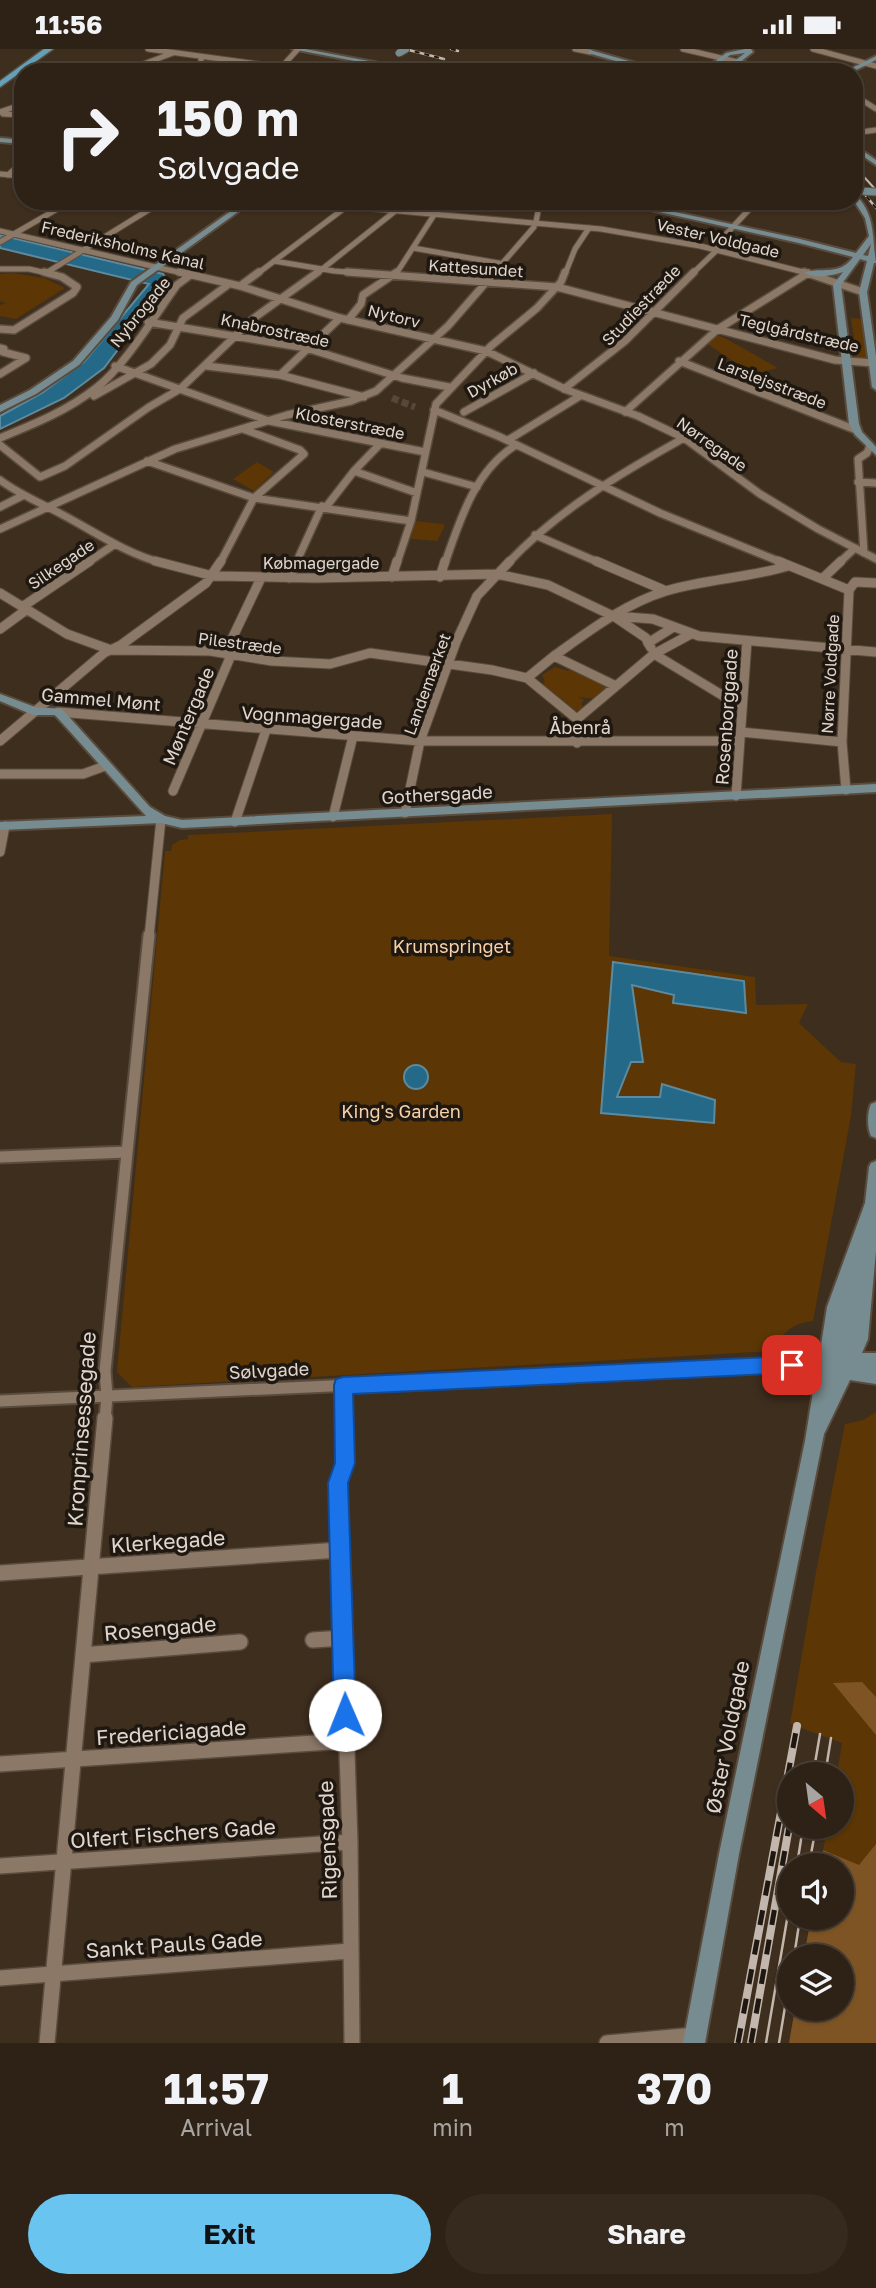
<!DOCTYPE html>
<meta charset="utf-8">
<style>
:root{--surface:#2e2216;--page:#362a1f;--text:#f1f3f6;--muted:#a7a4a1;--line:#493f35;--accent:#69c4f0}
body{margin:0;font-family:"Golos Text",sans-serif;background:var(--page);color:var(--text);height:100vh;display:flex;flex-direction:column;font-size:26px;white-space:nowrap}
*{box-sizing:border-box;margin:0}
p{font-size:23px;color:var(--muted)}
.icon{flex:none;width:38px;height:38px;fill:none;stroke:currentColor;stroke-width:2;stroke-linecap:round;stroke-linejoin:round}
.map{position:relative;height:1994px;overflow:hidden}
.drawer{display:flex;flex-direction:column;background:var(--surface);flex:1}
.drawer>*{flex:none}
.top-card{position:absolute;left:14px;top:14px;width:849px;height:147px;border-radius:28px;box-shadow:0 2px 5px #0004,0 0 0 2px var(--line);background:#2e2216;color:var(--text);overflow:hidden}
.needle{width:46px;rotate:151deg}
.controls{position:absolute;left:777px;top:1713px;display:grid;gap:14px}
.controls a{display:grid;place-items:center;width:77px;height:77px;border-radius:50%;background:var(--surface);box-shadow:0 2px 5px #0004,0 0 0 2px var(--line);font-size:35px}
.pin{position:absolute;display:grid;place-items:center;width:60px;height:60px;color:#fff;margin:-30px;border-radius:14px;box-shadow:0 4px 10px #0006}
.me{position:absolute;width:77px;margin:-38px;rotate:359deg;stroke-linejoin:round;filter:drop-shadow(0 0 5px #0008)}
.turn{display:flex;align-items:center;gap:24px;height:147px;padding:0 28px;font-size:32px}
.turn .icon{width:91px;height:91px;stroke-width:2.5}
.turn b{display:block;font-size:49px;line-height:60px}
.eta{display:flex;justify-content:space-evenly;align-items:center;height:119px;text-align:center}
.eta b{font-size:42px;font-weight:700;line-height:49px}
.action{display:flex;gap:14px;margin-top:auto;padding:14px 28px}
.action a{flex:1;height:80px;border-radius:42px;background:var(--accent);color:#111;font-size:28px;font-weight:700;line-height:80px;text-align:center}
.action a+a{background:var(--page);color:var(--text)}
.status{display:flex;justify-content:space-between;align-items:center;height:49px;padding:0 35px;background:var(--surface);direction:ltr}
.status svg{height:19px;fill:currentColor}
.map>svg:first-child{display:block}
</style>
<div class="status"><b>11:56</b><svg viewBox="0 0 49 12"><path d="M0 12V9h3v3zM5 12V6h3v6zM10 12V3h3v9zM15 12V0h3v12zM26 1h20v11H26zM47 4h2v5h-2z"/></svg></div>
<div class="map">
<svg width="876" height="1994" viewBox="0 0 876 1994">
<rect width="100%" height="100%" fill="#3e2e1e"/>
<path fill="#5c3605" d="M12 224 44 229 65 239 16 270 0 267V256L6 254 0 252V225Z
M851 269 862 270 868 310 857 309Z
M717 286 725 289 778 319 752 325 706 294Z
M257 413 274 423 254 442 233 430Z
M415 472 443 475 445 477 437 492 411 490Z
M555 618 568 622 571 619 609 637 598 645 597 650 578 648 584 651 581 655 584 659 576 662 543 635 545 632 542 626Z
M612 765 609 907 755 928 756 956 808 955 799 974 841 1013 856 1015 851 1067 813 1272C794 1274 780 1283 775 1302L132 1338 117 1323 165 802H171L172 796 180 791 188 790V786Z
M876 1363V1994H789L795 1960H842V1908L804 1907 811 1869H842V1816H821L827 1778H842V1726L837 1725 842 1694 790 1675 816 1523 845 1375 863 1371Z"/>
<path fill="#7e5425" d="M862 1633 876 1648V1686L833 1634Z
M876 1795V1994H789L795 1960H842V1908L804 1907 811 1869H842V1816H821L823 1801 859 1816Z"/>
<path fill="#246988" stroke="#5d8a9d" stroke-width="2" d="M0 186 163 225 169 233 104 319 64 349 0 380V367L42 344 84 313 149 235 0 199Z
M613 913 744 932 746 964 673 954 674 946 632 936 643 1013H631L617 1048H660L662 1035 715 1051 714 1074 601 1064Z
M404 1028a12 12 0 1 1 24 0a12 12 0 1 1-24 0Z"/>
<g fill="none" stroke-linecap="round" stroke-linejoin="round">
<path stroke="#564738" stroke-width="7" stroke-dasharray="7 3.5" stroke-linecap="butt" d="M392 349 415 358"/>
<defs>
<path id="street-far4" d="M148 0 280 18
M575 0 590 3
M683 0 781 23
M813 0 876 17
M201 8V23
M122 23 173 4
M277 23 298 0
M854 46 876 60
M0 63 23 55
M3 65 23 66
M854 84 876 81
M0 125 23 127
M8 126 23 112
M287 152 601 180 700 197 811 225
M536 173 540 152
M0 182 186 225
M0 193 71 152
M413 199 504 215
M274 212 334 222 371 225
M0 220H29L51 225
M46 224 163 152
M257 225 346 158
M316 225 394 163
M396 225 434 166
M493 225 534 178
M565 225 575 200 589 179
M692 225 717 201 716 196 757 152"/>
<path id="street-far3" d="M179 223 240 237 340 269 486 302 567 341 638 367 684 389 760 445 818 480 876 510
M347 223 557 238 835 311 873 314
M804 223 863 243
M240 237 259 223
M348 271 361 255 363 246 397 223
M148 273 306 299 402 329 449 338
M0 280 14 281 73 244 77 238 62 228 44 223
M0 299 4 300 3 303 26 309 0 325
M679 312 856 381
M115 317 269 372 425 403
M207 317 280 326 364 348
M280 326 340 269
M564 340 625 292 694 223
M94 347 151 315 170 296 183 269 229 235
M434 361 498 387 660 464 783 514
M464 363 534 324
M625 363 718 280 808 224
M0 389C34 375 67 362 96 339 125 317 155 266 177 236L189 227
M508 391 580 347
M0 396 40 428 65 417 149 358 180 340 254 269 318 223
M147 412 254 449 411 472
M354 422 380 395
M423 423 477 438
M0 431C20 446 41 454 63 466 95 483 127 505 162 514
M858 433 876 434
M0 458 22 447
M326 458 354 422 417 444
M0 480 175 400 287 366 351 352 376 342 448 277 495 223
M535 486 600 514
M864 504 858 410 867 404 870 397
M87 514 115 495
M220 514 254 449 304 405 300 401 243 380
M296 514 322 457
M397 514 411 472 436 355 491 297 537 259 561 233 565 223
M445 514C460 471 475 421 516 396
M508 514C558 461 621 424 684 389
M839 514 855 499"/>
<path id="street-far2" d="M155 512 213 527 316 529 497 525 548 536 613 567 653 570 699 587 875 603
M596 512 666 542
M778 512 849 541
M392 528 397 512
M440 528 445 512
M289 529 297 512
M822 530 841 512
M0 544 67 585 111 601 210 602 272 612 330 615 370 604 492 621 527 629
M22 558 90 512
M615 568 646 589 648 594
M0 580 26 561
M651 599 648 594 672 579
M654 605 730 651 742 655
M554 607C589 582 624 555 666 542 706 530 748 529 788 517
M58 663 420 692H740
M577 670 654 605 691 585
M741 683 842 693
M0 692 104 604 121 596 206 534 221 512
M577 694 580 687 577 670 527 629 554 607 616 637
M0 725H83L105 717
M846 741 842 693 849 541 855 533 876 534
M173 742 229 611V596L261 529
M736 747 747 592
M405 764 420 692 456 593 477 547 510 512
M333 768 353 687
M235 773 266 681
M0 803 5 777
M149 888 161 770"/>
<path id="street-far1" d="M0 1108 127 1103
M343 1336 344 1371
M0 1352 791 1316
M105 1371 107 1347 105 1322 149 886"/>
<path id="street" d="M344 1369 345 1414 338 1434 350 1793 352 1994
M0 1524 339 1501
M313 1591 343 1589
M83 1606 240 1593
M0 1715 345 1692
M0 1817 350 1793
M0 1929 350 1902
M47 1994 105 1369
M607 1994 695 1986"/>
<path id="secondary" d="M292 0H305L427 23H412Z
M745 0H751L753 3 727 23H720L745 4 730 6 708 23H701L726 4Z
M590 1 664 22 665 23H654L588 4Z
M876 7V11L852 23H844Z
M612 17 631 22 632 23H600Z
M0 89 23 91V95L0 93Z
M854 96 876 111V116L854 101Z
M854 144C876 165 872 188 876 214H874L867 243 876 307V341L872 338 859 243 867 212 860 210 841 236 859 375 862 383 876 398V406L855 386 849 375 833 236 843 223C831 227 816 230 804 224 821 217 839 228 853 208L799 194 610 152H624L800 190 856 204 869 187 865 169 854 152ZM871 195 868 207 863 206Z
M245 152H253L137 236 118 271 79 316 36 345 0 363V356L30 341 73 312 111 268 131 233Z
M0 645 35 658 62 660 150 758 165 767 182 771 876 735V743L182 779 161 774 0 781V773L146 767 55 666H33L0 652Z
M876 1053V1089L871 1087C867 1079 867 1063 871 1055Z
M876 1112V1202L868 1290 862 1304H876V1335L850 1331 824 1385 739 1805 705 1994H683L719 1805 805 1392 817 1318 791 1324 785 1321 783 1316 785 1311 820 1303 827 1258 865 1154 869 1118 871 1114Z"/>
<path id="primary" d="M44 0H53L0 38V32Z"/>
</defs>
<use href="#street-far4" stroke="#594c3e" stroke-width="7"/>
<use href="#street-far3" stroke="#594c3e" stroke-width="10"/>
<use href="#street-far2" stroke="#594c3e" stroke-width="11"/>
<use href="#street-far1" stroke="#594c3e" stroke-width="15"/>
<use href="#street" stroke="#594c3e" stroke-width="18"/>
<use href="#secondary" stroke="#594c3e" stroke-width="4"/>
<use href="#primary" stroke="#594c3e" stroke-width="3"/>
<use href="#street-far4" stroke="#8b7867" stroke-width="5"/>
<use href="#street-far3" stroke="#8b7867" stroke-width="7"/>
<use href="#street-far2" stroke="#8b7867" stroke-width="9"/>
<use href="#street-far1" stroke="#8b7867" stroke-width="11"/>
<use href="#street" stroke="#8b7867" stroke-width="15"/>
<use href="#secondary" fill="#778c90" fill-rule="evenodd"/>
<use href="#primary" fill="#63a1ba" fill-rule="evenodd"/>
<path stroke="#c3b7ad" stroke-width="2" d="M854 117 876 141"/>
<path stroke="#c3b7ad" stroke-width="2.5" d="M813 1726 820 1685
M825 1726 831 1689
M797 1816 803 1778
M809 1816 816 1778
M794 1908 800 1869
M766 1994 789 1859
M779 1994 789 1934"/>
<defs>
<path id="rail-far1" d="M405 0 444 10
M451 0 458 2
M854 132 876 159"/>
<path id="rail" d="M738 1994 797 1677
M751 1994 789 1778"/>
</defs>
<use href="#rail-far1" stroke="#c3b7ad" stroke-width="2.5"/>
<use href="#rail" stroke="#c3b7ad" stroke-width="8"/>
<use href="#rail-far1" stroke="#1f1811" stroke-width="2" stroke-dasharray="5" stroke-linecap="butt"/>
<use href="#rail" stroke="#1f1811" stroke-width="5" stroke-dasharray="15" stroke-linecap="butt"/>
<defs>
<path id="secondary-bridge" d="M399 4 406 0
M861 142 876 143"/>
</defs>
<use href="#secondary-bridge" stroke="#594c3e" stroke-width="9" stroke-linecap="butt"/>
<use href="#secondary-bridge" stroke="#778c90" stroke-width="7"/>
</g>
<path fill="#1a73e8" stroke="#114b97" stroke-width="2" d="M792 1307 798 1310 801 1316 798 1322 792 1324 353 1345 355 1414 348 1434 356 1666 353 1674 345 1677 337 1674 334 1666 328 1434 335 1414 334 1336 336 1330 343 1328Z"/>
<g text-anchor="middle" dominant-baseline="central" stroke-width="7" stroke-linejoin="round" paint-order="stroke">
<g font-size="16" fill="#e1d6cd" stroke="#1f1811">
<text transform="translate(718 189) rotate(13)">Vester Voldgade</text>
<text transform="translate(123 196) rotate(13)">Frederiksholms Kanal</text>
<text transform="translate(476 219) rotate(4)">Kattesundet</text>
<text transform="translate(641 256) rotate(-46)">Studiestræde</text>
<text transform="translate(140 263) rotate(-51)">Nybrogade</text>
<text transform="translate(394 267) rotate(14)">Nytorv</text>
<text transform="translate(275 281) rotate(12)">Knabrostræde</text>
<text transform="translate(799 284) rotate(13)">Teglgårdstræde</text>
<text transform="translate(492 331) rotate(-29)">Dyrkøb</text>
<text transform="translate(772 334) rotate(21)">Larslejsstræde</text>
<text transform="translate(350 374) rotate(11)">Klosterstræde</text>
<text transform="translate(712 395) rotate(35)">Nørregade</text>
<text x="321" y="514">Købmagergade</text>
<text transform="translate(61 515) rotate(-34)">Silkegade</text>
<text transform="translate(240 594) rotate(7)">Pilestræde</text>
<text transform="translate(830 625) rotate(-87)">Nørre Voldgade</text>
<text transform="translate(427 635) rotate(-70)">Landemærket</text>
</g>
<g font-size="18" fill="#e1d6cd" stroke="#1f1811">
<text transform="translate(101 650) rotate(5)">Gammel Mønt</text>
<text transform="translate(188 667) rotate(-67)">Møntergade</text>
<text transform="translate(312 668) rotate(4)">Vognmagergade</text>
<text transform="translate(726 668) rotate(-86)">Rosenborggade</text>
<text x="580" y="678">Åbenrå</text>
<text transform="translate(437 745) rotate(-3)">Gothersgade</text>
<text transform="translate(269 1321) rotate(-3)">Sølvgade</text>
</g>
<g font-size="18" fill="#f8d1a9" stroke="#1f1811">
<text x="452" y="897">Krumspringet</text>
<text x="401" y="1062">King's Garden</text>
</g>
<g font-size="21" fill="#e1d6cd" stroke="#1f1811">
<text transform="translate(81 1380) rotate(-86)">Kronprinsessegade</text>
<text transform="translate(168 1492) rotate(-4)">Klerkegade</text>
<text transform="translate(160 1579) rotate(-5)">Rosengade</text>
<text transform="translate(171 1683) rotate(-4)">Fredericiagade</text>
<text transform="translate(727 1688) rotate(-79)">Øster Voldgade</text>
<text transform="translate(173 1784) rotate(-4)">Olfert Fischers Gade</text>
<text transform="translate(327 1791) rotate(-92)">Rigensgade</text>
<text transform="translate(174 1895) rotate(-4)">Sankt Pauls Gade</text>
</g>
</g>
</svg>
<div class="controls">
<a><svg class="needle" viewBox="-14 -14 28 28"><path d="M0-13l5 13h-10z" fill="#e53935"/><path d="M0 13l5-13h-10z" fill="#a7a4a1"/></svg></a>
<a><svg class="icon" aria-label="sound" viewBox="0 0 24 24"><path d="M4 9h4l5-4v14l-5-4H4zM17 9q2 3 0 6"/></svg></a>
<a><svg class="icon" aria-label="layers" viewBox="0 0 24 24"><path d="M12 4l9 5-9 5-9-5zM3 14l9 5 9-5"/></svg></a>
</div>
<div class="pin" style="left:792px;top:1316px;background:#d93025"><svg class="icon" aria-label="arrive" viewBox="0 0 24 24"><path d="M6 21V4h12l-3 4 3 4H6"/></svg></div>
<svg class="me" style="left:345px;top:1666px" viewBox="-20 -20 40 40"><circle r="19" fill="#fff"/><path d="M0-13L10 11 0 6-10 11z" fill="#1a73e8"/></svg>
<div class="top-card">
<div class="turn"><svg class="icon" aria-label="right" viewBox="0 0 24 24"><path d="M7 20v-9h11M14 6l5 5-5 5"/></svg><div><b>150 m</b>Sølvgade</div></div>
</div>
</div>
<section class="drawer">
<div class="eta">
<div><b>11:57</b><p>Arrival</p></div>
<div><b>1</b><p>min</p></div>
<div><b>370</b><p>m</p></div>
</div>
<div class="action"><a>Exit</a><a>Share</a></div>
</section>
